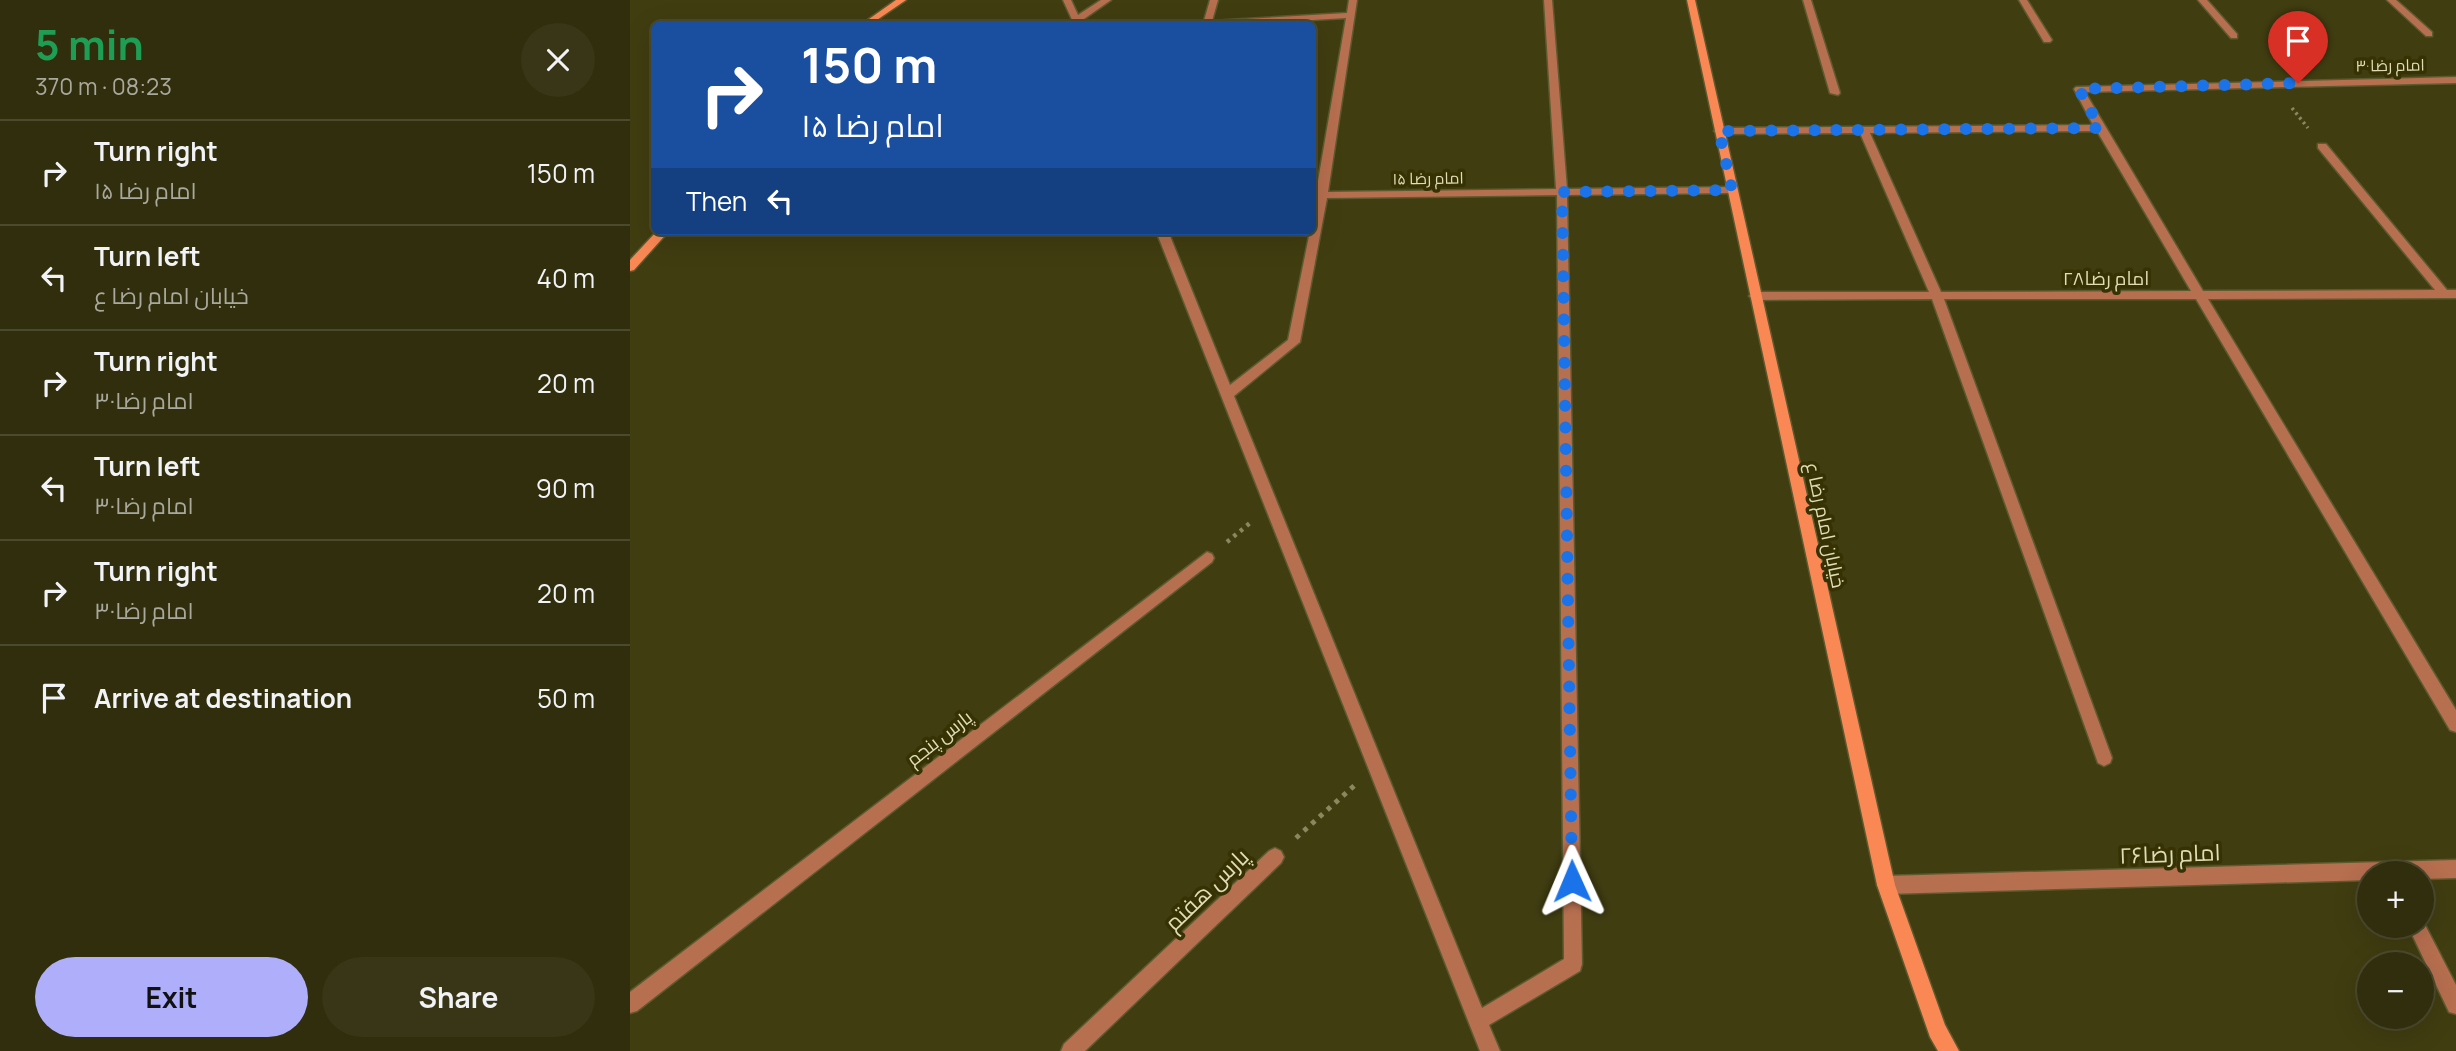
<!DOCTYPE html>
<meta charset="utf-8">
<style>
:root{--surface:#302e0d;--page:#383616;--text:#f1f3f6;--muted:#a8a89d;--line:#4b4a2e;--accent:#afaefa}
body{margin:0;font-family:Manrope,Cairo,sans-serif;background:var(--page);color:var(--text);height:100vh;display:flex;flex-direction:column;font-size:26px;white-space:nowrap}
*{box-sizing:border-box;margin:0}
p{font-size:23px;color:var(--muted)}
.icon{flex:none;width:38px;height:38px;fill:none;stroke:currentColor;stroke-width:2;stroke-linecap:round;stroke-linejoin:round}
.map{position:relative;flex:1;overflow:hidden}
.details{display:flex;flex-direction:column;background:var(--surface);width:630px}
.details>*{flex:none}
.hud{position:absolute;left:21px;top:21px;width:665px;height:214px;border-radius:10px;box-shadow:0 7px 28px #0002,0 0 0 2px var(--line);background:#1a4fa0;color:#fff;overflow:hidden}
.fabs{position:absolute;left:1727px;top:861px;display:grid;gap:14px}
.fabs a{display:grid;place-items:center;width:77px;height:77px;border-radius:50%;background:var(--surface);box-shadow:0 7px 28px #0002,0 0 0 2px var(--line);font-size:35px}
.pin{position:absolute;display:grid;place-items:center;width:60px;height:60px;color:#fff;margin:-72px -30px;border-radius:50% 50% 50% 0;rotate:-45deg;box-shadow:0 0 7px #0007}
.pin .icon{rotate:45deg}
.me{position:absolute;width:77px;margin:-38px;rotate:359deg;stroke-linejoin:round;filter:drop-shadow(0 0 5px #0008)}
.turn{display:flex;align-items:center;gap:24px;height:147px;padding:0 35px;font-size:32px}
.turn .icon{width:91px;height:91px;stroke-width:2.5}
.turn b{display:block;font-size:49px;line-height:60px}
.then{display:flex;align-items:center;height:66px;padding:0 35px;background:#0003;gap:14px;font-size:26px}
.round{display:grid;place-items:center;flex:none;width:74px;height:74px;border-radius:37px;background:var(--page)}
.headline{display:flex;align-items:center;justify-content:space-between;height:119px;padding:0 35px}
h1{font-size:42px;font-weight:700;line-height:52px;color:#1e9e55}
.action{display:flex;gap:14px;margin-top:auto;padding:14px 35px}
.action a{flex:1;height:80px;border-radius:42px;background:var(--accent);color:#111;font-size:28px;font-weight:700;line-height:80px;text-align:center}
.action a+a{background:var(--page);color:var(--text)}
ul{padding:0;list-style:none}
li{display:flex;align-items:center;gap:21px;height:105px;padding:0 35px;border-top:2px solid var(--line)}
li div{flex:1}
li b{display:block;font-size:26px}
li em{font-style:normal}
main{display:flex;flex:1;min-height:0}
.map>svg:first-child{display:block}
</style>
<main>
<section class="details">
<div class="headline"><div><h1>5 min</h1><p>370 m · 08:23</p></div><a class="round"><svg class="icon" aria-label="close" viewBox="0 0 24 24"><path d="M6 6l12 12M18 6L6 18"/></svg></a></div>
<ul>
<li><svg class="icon" aria-label="right" viewBox="0 0 24 24"><path d="M7 20v-9h11M14 6l5 5-5 5"/></svg><div><b>Turn right</b><p>۱۵ امام رضا</p></div><em>150 m</em></li>
<li><svg class="icon" aria-label="left" viewBox="0 0 24 24"><path d="M17 20v-9H6M10 6l-5 5 5 5"/></svg><div><b>Turn left</b><p>خیابان امام رضا ع</p></div><em>40 m</em></li>
<li><svg class="icon" aria-label="right" viewBox="0 0 24 24"><path d="M7 20v-9h11M14 6l5 5-5 5"/></svg><div><b>Turn right</b><p>امام رضا۳۰</p></div><em>20 m</em></li>
<li><svg class="icon" aria-label="left" viewBox="0 0 24 24"><path d="M17 20v-9H6M10 6l-5 5 5 5"/></svg><div><b>Turn left</b><p>امام رضا۳۰</p></div><em>90 m</em></li>
<li><svg class="icon" aria-label="right" viewBox="0 0 24 24"><path d="M7 20v-9h11M14 6l5 5-5 5"/></svg><div><b>Turn right</b><p>امام رضا۳۰</p></div><em>20 m</em></li>
<li><svg class="icon" aria-label="arrive" viewBox="0 0 24 24"><path d="M6 21V4h12l-3 4 3 4H6"/></svg><div><b>Arrive at destination</b></div><em>50 m</em></li>
</ul>
<div class="action"><a>Exit</a><a>Share</a></div>
</section>
<div class="map">
<svg width="1826" height="1051" viewBox="0 0 1826 1051">
<rect width="100%" height="100%" fill="#403d11"/>
<g fill="none" stroke-linecap="round" stroke-linejoin="round">
<defs>
<path id="minor" d="M433 0H441L448 15 471 0H481L451 21 452 24H444Z
M580 0H588L582 21 717 13 719 0H727L698 192 926 189 914 0H922L937 189 1102 187 1107 190 1102 193 937 195 952 964 950 971 859 1025 870 1051H850L526 231H538L600 385 658 340 680 231H682V216L716 18 612 24H573ZM927 195 934 959 852 1008 604 396 670 342 697 198Z
M1173 0H1181L1210 93 1208 95 1200 93Z
M1389 0H1397L1422 40 1420 42H1414Z
M1568 0H1577L1607 34V38H1601Z
M1757 0H1766L1802 32V36H1796Z
M1826 77V83L1455 92 1573 291 1805 290 1688 148V144H1696L1817 290H1826V298L1578 299 1826 710V732L1820 730 1566 299H1314L1482 758 1480 763 1474 766 1468 763 1302 299 1125 300 1119 296 1125 292H1299L1230 133 1089 134 1084 131 1089 128 1463 125 1444 89 1446 87ZM1467 131 1561 291 1311 292 1240 133Z
M577 552 582 554 584 558 582 562 7 1011 0 1013V992Z
M645 848 651 851 654 857 651 863 455 1051H431L434 1044 639 851Z
M1826 860V878L1792 879V873H1740V880L1256 894 1250 891 1247 885 1250 879 1256 876Z
M1792 919 1826 985V1014L1819 1012 1778 926H1792Z"/>
<path id="secondary" d="M266 0H276L241 24H232Z
M1057 0H1065L1265 885 1315 1025 1329 1051H1308L1300 1037 1247 885Z
M27 231H39L4 270 0 271V260Z"/>
</defs>
<use href="#minor" stroke="#5d5a2f" stroke-width="3"/>
<use href="#secondary" stroke="#5d5a2f" stroke-width="3"/>
<path stroke="#8b885f" stroke-width="3.5" stroke-dasharray="2.5 3.5" stroke-linecap="butt" d="M1662 108 1678 128"/>
<path stroke="#8b885f" stroke-width="4.5" stroke-dasharray="3.5 5" stroke-linecap="butt" d="M597 542 620 523"/>
<path stroke="#8b885f" stroke-width="5" stroke-dasharray="4.5 6" stroke-linecap="butt" d="M666 838 725 785"/>
<use href="#minor" fill="#b66f4f" fill-rule="evenodd"/>
<use href="#secondary" fill="#fa8854" fill-rule="evenodd"/>
</g>
<g fill="none" stroke-linecap="round" stroke-linejoin="round">
<path stroke="#1a73e8" stroke-width="12" stroke-dasharray="0 21.6" d="M942 881 932 192 1102 190 1089 131 1470 128 1449 89 1668 83"/>
</g>
<g text-anchor="middle" dominant-baseline="central" stroke-width="7" stroke-linejoin="round" paint-order="stroke">
<g font-size="16" fill="#e0ddb6" stroke="#363204">
<text transform="translate(1760 65) rotate(-1)">امام رضا۳۰</text>
<text transform="translate(798 178) rotate(-1)">۱۵ امام رضا</text>
</g>
<g font-size="19" fill="#e0ddb6" stroke="#363204">
<text x="1476" y="278">امام رضا۲۸</text>
<text transform="translate(1196 525) rotate(78)">خیابان امام رضا ع</text>
<text transform="translate(309 738) rotate(-38)">پارس‌‌ پنجم</text>
</g>
<g font-size="23" fill="#e0ddb6" stroke="#363204">
<text transform="translate(1540 853) rotate(-2)">امام رضا۲۶</text>
<text transform="translate(576 889) rotate(-44)">پارس‌‌ هفتم</text>
</g>
</g>
</svg>
<div class="fabs">
<a>+</a>
<a>−</a>
</div>
<div class="pin" style="left:1668px;top:83px;background:#d93025"><svg class="icon" aria-label="arrive" viewBox="0 0 24 24"><path d="M6 21V4h12l-3 4 3 4H6"/></svg></div>
<svg class="me" style="left:942px;top:881px" viewBox="-20 -20 40 40"><path d="M0-17L14 15 0 8-14 15z" fill="#1a73e8" stroke="#fff" stroke-width="4"/></svg>
<div class="hud">
<div class="turn"><svg class="icon" aria-label="right" viewBox="0 0 24 24"><path d="M7 20v-9h11M14 6l5 5-5 5"/></svg><div><b>150 m</b>۱۵ امام رضا</div></div>
<div class="then">Then<svg class="icon" aria-label="left" viewBox="0 0 24 24"><path d="M17 20v-9H6M10 6l-5 5 5 5"/></svg></div>
</div>
</div>
</main>
